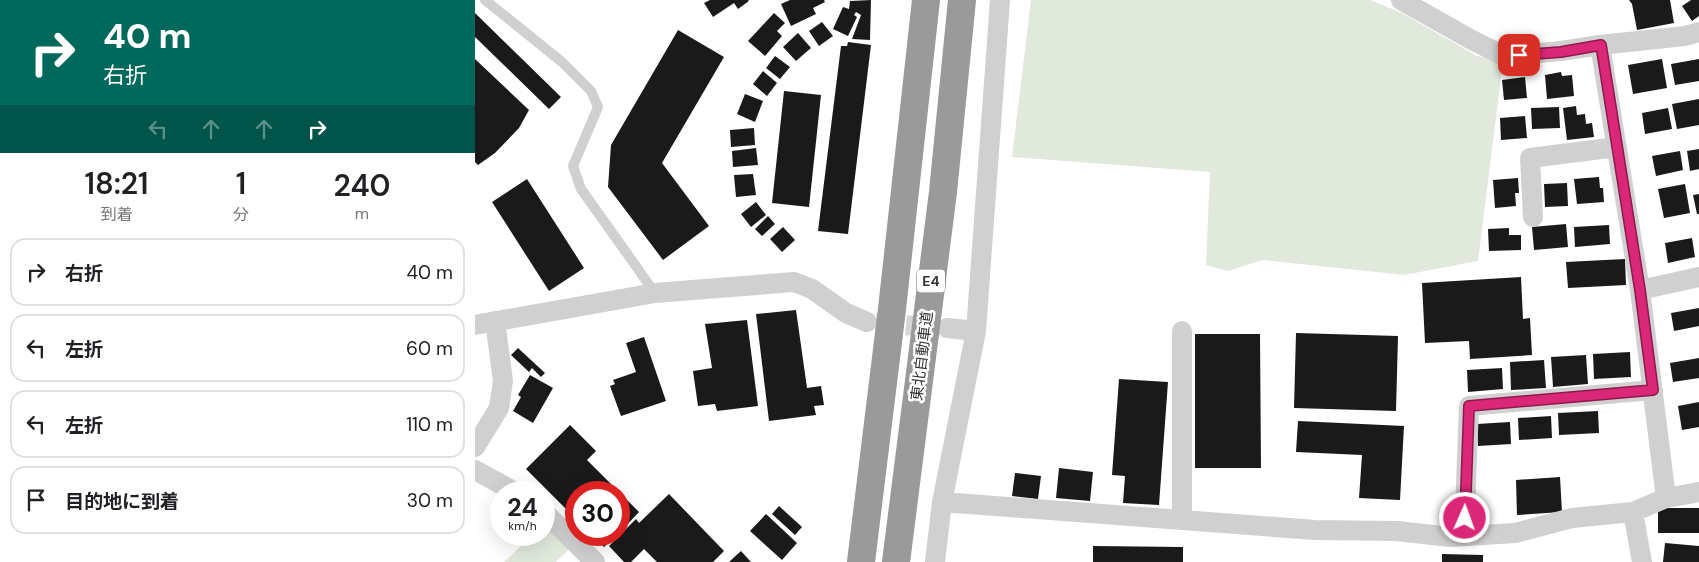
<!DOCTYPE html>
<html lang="ja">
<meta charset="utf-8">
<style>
:root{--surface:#fff;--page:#f2f2f2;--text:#202124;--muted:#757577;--line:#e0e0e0}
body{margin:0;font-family:"DM Sans","Noto Sans JP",sans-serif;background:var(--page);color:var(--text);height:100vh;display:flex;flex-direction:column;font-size:19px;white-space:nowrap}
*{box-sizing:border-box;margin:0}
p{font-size:16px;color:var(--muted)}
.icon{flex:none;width:28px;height:28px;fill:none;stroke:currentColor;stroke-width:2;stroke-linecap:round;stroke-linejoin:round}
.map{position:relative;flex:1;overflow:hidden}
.panel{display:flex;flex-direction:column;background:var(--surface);width:475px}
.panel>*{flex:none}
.hud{background:#00695c;color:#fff;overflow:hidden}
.speed{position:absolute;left:15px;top:481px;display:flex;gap:10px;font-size:25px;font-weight:700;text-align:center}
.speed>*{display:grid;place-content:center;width:65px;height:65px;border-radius:50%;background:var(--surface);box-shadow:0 5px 20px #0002;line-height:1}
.speed small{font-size:12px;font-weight:400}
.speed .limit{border:8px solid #d22;background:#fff;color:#111}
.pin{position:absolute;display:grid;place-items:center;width:42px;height:42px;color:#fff;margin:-21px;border-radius:10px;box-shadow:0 2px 8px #0006}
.me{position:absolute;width:55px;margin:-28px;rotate:2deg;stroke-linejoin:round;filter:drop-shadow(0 0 4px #0008)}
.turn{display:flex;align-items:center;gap:18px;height:105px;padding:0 20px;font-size:22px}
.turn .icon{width:65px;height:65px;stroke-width:2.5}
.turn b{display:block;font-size:35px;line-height:42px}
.lanes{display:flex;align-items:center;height:48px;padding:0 20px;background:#0003;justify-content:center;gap:25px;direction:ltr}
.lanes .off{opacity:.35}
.eta{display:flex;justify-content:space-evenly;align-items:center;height:85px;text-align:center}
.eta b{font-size:30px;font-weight:600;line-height:35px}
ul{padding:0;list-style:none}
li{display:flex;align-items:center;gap:15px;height:68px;margin:0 10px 8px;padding:0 10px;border:2px solid var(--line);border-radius:15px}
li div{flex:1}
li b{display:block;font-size:19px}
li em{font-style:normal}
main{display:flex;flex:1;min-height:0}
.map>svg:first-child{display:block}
</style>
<main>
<section class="panel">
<div class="hud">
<div class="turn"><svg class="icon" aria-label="right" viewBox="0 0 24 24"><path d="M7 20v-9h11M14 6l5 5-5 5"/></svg><div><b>40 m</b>右折</div></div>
<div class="lanes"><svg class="icon off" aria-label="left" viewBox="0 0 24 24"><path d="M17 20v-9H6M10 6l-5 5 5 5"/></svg><svg class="icon off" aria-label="ahead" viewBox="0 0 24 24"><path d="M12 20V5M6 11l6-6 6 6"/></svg><svg class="icon off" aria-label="ahead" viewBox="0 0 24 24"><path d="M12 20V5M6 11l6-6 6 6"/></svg><svg class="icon" aria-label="right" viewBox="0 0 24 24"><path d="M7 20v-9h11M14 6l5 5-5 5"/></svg></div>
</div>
<div class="eta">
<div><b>18:21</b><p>到着</p></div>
<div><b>1</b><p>分</p></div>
<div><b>240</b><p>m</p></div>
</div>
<ul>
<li><svg class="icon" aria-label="right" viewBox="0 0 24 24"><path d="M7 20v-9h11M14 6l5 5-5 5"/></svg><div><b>右折</b></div><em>40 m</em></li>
<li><svg class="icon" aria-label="left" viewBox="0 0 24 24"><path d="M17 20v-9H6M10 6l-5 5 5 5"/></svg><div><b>左折</b></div><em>60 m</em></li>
<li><svg class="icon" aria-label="left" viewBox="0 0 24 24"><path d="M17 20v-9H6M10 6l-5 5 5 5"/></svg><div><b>左折</b></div><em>110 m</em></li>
<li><svg class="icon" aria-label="arrive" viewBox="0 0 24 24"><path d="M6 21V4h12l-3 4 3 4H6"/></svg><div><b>目的地に到着</b></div><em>30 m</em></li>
</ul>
</section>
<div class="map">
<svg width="1224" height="562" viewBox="0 0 1224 562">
<rect width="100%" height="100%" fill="#fff"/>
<path fill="#e1e9dd" d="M556 0H895L927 13 1002 56 1028 61 1003 261 929 275 787 260 753 271 731 265 735 172 537 157Z
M69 524 96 547 81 562H29L57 535H69Z"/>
<path fill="#1a1a1a" d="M235 0H273L274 1 263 9 259 3 238 17 229 3Z
M315 0H349L350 2 338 8 341 14 316 26 306 4Z
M396 0 395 40 377 39 386 15 381 12 379 15 382 17 373 36 358 29 368 7 374 9 375 1Z
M1154 0H1195L1199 23 1162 30 1157 4Z
M1216 0H1224V16L1217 21 1207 6Z
M0 13 86 97 74 109 0 37Z
M299 13 310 23 302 31 307 36 290 56 273 41Z
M347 22 358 36 344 46 334 31Z
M203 30 249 57 187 163 234 226 188 260 133 187 136 145Z
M323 33 336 48 321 61 308 47Z
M373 42 396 45 373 234 343 231 366 46H372Z
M300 56 315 67 305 79 291 68Z
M0 59 54 110 44 128 20 153 3 165 0 162Z
M1187 59 1192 88 1158 94 1153 65Z
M1224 59V81L1200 85 1196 64Z
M288 71 302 83 292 96 278 84Z
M1086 72 1087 76 1097 75 1099 96 1072 99 1070 75Z
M1050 77 1052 98 1029 100 1027 80Z
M309 91 346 95 334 207 297 203Z
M270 94 288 101 280 122 262 114Z
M1224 99V125L1202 129 1197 104Z
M1101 106 1102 115 1110 114 1111 124 1117 123 1119 137 1092 140 1088 108Z
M1084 107 1085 128 1057 129 1056 108Z
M1193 108 1197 129 1170 134 1167 113Z
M1050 116 1052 138 1026 140 1025 118Z
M279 128 280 145 256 147 255 130Z
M281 148 283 165 258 167 257 151Z
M1224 149V169L1215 171 1212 151Z
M1205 151 1208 170 1181 176 1177 156Z
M278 174 281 195 261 197 259 175Z
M1124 177 1125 188H1128L1129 202 1102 204 1099 179Z
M1043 178 1044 193H1040L1041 206 1020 208 1018 180Z
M52 179 109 268 74 291 17 202Z
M1092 183 1093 206 1070 207 1069 184Z
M1210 184 1215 213 1189 218 1183 189Z
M1224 194V214H1222L1218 195Z
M281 202 291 215 276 227 266 214Z
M293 216 300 224 287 236 280 229Z
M1091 224 1093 247 1059 250 1057 227Z
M1134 225 1135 244 1100 247 1099 227Z
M308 227 320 240 307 252 295 239Z
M1034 228V235H1046V250L1014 251 1013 229Z
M1217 238 1220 257 1193 263 1190 243Z
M1150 259 1151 285 1093 288 1091 262Z
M1046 277 1048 319 1055 318 1057 355 995 359 994 341 950 343 947 283Z
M1224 308V326L1199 331 1196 313Z
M321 310 332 388 346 386 349 405 339 406 341 415 294 421 281 314Z
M272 320 283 406 242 411 240 404 223 406 218 371 237 368 230 324Z
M821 333 923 336 921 411 819 408Z
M720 334H785L786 468H720Z
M169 337 191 401 146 416 135 386 140 384 138 380 161 372 151 343Z
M43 348 70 373 66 377 57 368 54 372 36 355Z
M1155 352 1156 377 1119 379 1118 354Z
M1111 355 1113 384 1078 387 1076 357Z
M1224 358V378L1198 382 1195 363Z
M1069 360 1071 388 1036 390 1035 362Z
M1027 368 1028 389 993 392 992 370Z
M55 375 78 388 58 423 38 411 46 397 43 395Z
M644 379 693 382 684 505 648 503 650 476 637 475Z
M1224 402V427L1207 430 1203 406Z
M1123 411 1124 433 1084 435 1083 413Z
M1076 416 1077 438 1044 440 1043 418Z
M823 421 929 426 925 500 884 498 887 455 821 452Z
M1035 422 1036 444 1003 446 1002 424Z
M95 425 121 451 112 460 164 512 144 533V492H101V519L51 469Z
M584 468 618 472 615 501 581 498Z
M540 473 566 476 563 499 537 496Z
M1085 477 1087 512 1042 515 1041 480Z
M194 494 249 551 238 562H182L169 549 156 562H149L134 546 161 519 164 523Z
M304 506 327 527 320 535 297 514Z
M1183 508H1224V533H1183Z
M291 514 322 543 307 560 275 531Z
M117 535H142L129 547Z
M1190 543 1224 546V562H1188Z
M618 546 708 547V562H618Z
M266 551 276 562H254Z
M967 554 1008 555V562H967Z"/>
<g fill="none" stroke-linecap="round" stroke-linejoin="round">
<path stroke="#d6d6d6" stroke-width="20" stroke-dasharray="20 10" stroke-linecap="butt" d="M401 323 465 328"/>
<path stroke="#d0d0d0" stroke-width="10" d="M10 0 87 62 116 91 123 107 98 166 106 189 180 293"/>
<path stroke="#d0d0d0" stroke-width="20" d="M926 0 995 39 1025 54 1044 55 1086 51 1125 45 1210 36 1224 32
M1125 45 1165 290 1191 498
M1058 217 1055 158 1142 147
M1165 290 1224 277
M0 325 180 293 319 282 337 289 371 313 392 322
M472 328 501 331
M707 331V520
M0 447 24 408 28 381 20 321
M0 470 40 492
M467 502 840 530 922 531 975 537 1040 533 1097 518 1158 512 1191 498 1224 492
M69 512 120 562
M1158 512 1167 562
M989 536 994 406 1178 390
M460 562 467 502 501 331 525 0"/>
<path stroke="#9a9a9a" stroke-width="28" d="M386 562 417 309 451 0
M421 562 468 192 487 0"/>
</g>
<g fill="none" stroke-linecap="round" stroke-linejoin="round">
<defs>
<path id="route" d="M990 518 994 406 1178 390 1165 290 1126 45 1086 52 1044 55"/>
</defs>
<use href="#route" stroke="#8e194d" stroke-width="12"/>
<use href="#route" stroke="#db2777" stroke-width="9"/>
</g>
<g text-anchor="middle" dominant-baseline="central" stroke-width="5" stroke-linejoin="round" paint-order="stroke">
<rect fill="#fff" stroke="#707070" stroke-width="1" x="442" y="269.5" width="28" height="23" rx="4"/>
<g font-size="14" font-weight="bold" fill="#333">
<text x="456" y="281">E4</text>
</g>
<g font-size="15" fill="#333" stroke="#fff">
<text transform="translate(447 356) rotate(-83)">東北自動車道</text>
</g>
</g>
</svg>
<div class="speed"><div>24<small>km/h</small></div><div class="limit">30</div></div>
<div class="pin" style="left:1044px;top:55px;background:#d93025"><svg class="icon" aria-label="arrive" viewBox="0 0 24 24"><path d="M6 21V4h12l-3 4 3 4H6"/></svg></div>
<svg class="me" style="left:990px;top:518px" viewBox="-20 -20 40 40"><circle r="17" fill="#db2777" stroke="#fff" stroke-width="3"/><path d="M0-11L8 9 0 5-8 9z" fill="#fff"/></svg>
</div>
</main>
